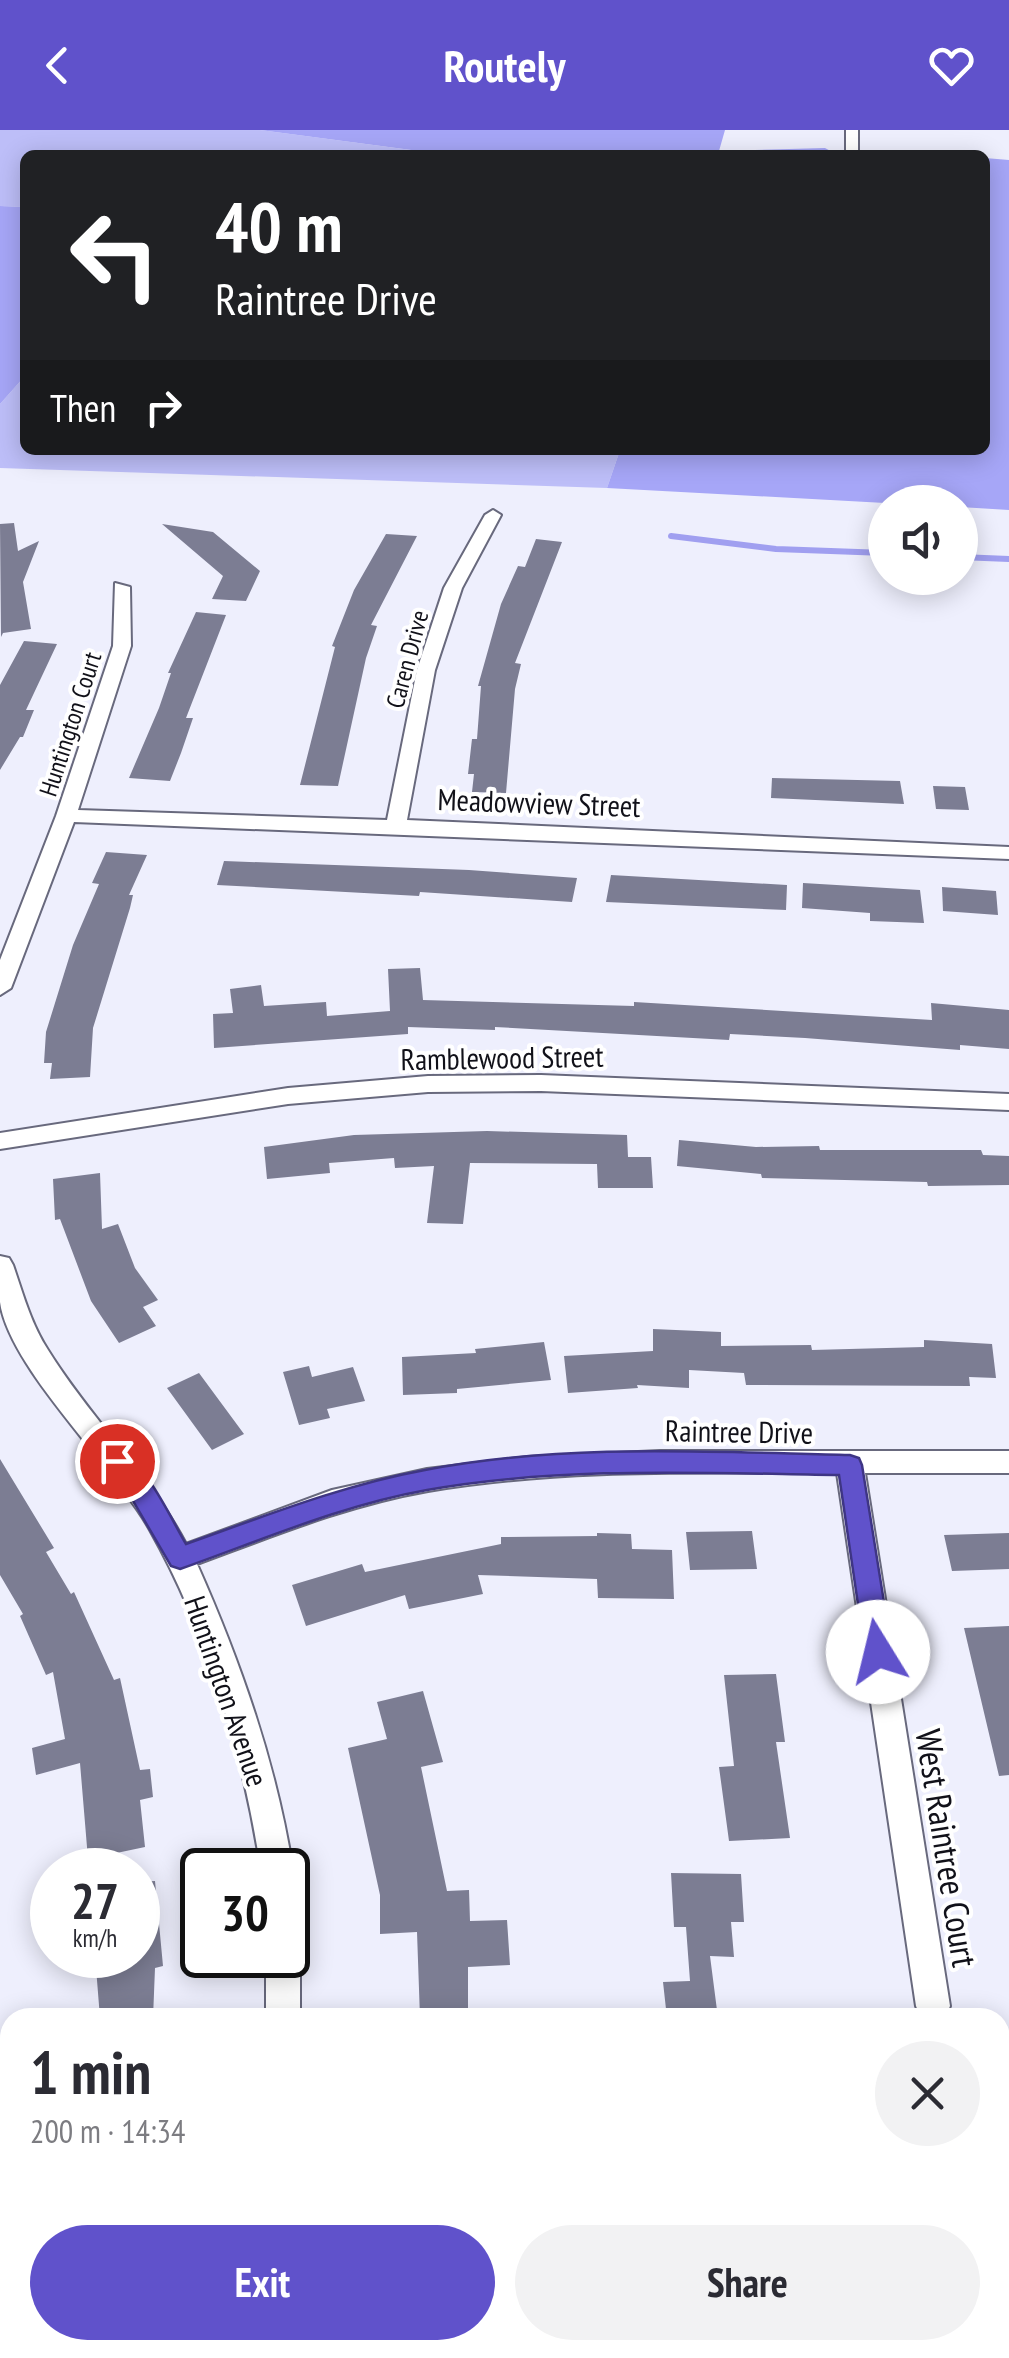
<!DOCTYPE html>
<meta charset="utf-8">
<style>
:root{--surface:#fff;--page:#f2f2f3;--text:#2b2b33;--muted:#7c7c81;--accent:#6052cb}
body{margin:0;font-family:"PT Sans Narrow",sans-serif;background:var(--page);color:var(--text);height:100vh;display:flex;flex-direction:column;font-size:38px;white-space:nowrap}
*{box-sizing:border-box;margin:0}
p{font-size:32px;color:var(--muted)}
.icon{flex:none;width:55px;height:55px;fill:none;stroke:currentColor;stroke-width:2;stroke-linecap:round;stroke-linejoin:round}
.map{position:relative;flex:1;overflow:hidden}
.drawer{position:absolute;left:0px;top:1878px;width:1010px;height:352px;display:flex;flex-direction:column;background:var(--surface);border-radius:30px 30px 0 0;box-shadow:0 5px 25px #0003}
.drawer>*{flex:none}
.top-card{position:absolute;left:20px;top:20px;width:970px;height:305px;border-radius:15px;box-shadow:0 5px 25px #0003;background:#202124;color:#fff;overflow:hidden}
.controls{position:absolute;left:868px;top:355px;display:grid;gap:20px}
.controls a{display:grid;place-items:center;width:110px;height:110px;border-radius:50%;background:var(--surface);box-shadow:0 5px 25px #0003;font-size:50px}
.speed{position:absolute;left:30px;top:1718px;display:flex;gap:20px;font-size:50px;font-weight:700;text-align:center}
.speed>*{display:grid;place-content:center;width:130px;height:130px;border-radius:50%;background:var(--surface);box-shadow:0 5px 25px #0003;line-height:1}
.speed small{font-size:25px;font-weight:400}
.speed .limit{border:5px solid #111;border-radius:15px;background:#fff;color:#111}
.pin{position:absolute;display:grid;place-items:center;width:85px;height:85px;color:#fff;margin:-42px;border:5px solid #fff;border-radius:50%;box-shadow:0 2px 10px #0007}
.me{position:absolute;width:110px;margin:-55px;rotate:351deg;stroke-linejoin:round;filter:drop-shadow(0 0 8px #0008)}
.turn{display:flex;align-items:center;gap:35px;height:210px;padding:0 30px;font-size:45px}
.turn .icon{width:130px;height:130px;stroke-width:2.5}
.turn b{display:block;font-size:70px;line-height:85px}
.then{display:flex;align-items:center;height:95px;padding:0 30px;background:#0003;gap:20px;font-size:38px}
.round{display:grid;place-items:center;flex:none;width:105px;height:105px;border-radius:52px;background:var(--page)}
.head{display:flex;align-items:center;justify-content:space-between;height:170px;padding:0 30px}
h1{font-size:60px;font-weight:600;line-height:75px}
.button{display:flex;gap:20px;margin-top:auto;padding:20px 30px}
.button a{flex:1;height:115px;border-radius:60px;background:var(--accent);color:#fff;font-size:40px;font-weight:600;line-height:115px;text-align:center}
.button a+a{background:var(--page);color:var(--text)}
header{display:flex;justify-content:space-between;align-items:center;height:130px;padding:0 30px;background:var(--accent);color:#fff;font-size:45px;font-weight:600}
.map>svg:first-child{display:block}
</style>
<header><svg class="icon" aria-label="back" viewBox="0 0 24 24"><path d="M15 5l-7 7 7 7"/></svg>Routely<svg class="icon" aria-label="heart" viewBox="0 0 24 24"><path d="M12 20l-8-8c-3-5 5-10 8-4 3-6 11-1 8 4z"/></svg></header>
<div class="map">
<svg width="1009" height="2228" viewBox="0 0 1009 2228">
<rect width="100%" height="100%" fill="#eeeffd"/>
<path fill="#bdbef8" d="M0 0H260L449 25H25V77L0 76Z
M25 246V320H620L607 358 0 338V274Z"/>
<path fill="#a6a6f7" d="M260 0H725L719 21 825 18 838 25H449Z
M985 28 1009 30V380L960 377V372L885 373 607 358 620 320H985Z
M0 76 25 77V246L0 274Z"/>
<g fill="none" stroke-linecap="round" stroke-linejoin="round">
<path stroke="#a09ff0" stroke-width="6" d="M671 406 776 419 885 423
M960 427 1009 429"/>
</g>
<path fill="#7c7d93" d="M14 393 18 421 39 411 23 452 31 499 3 503 1 507 0 394Z
M162 394 213 402 260 441 246 471 212 469 223 446Z
M386 404 417 406 371 495 377 496 366 528 338 656 300 655 335 517 332 516 354 460Z
M536 409 562 412 515 533 521 534 515 559 506 663 472 662 474 644H468L472 609H477L481 556H478L501 474 518 436 525 437Z
M196 482 226 485 186 588H193L181 623 170 651 129 648 159 578 171 543H168Z
M24 511 57 514 26 580H34L23 607H20L0 640V555Z
M772 648 900 651 904 674 771 668Z
M933 656 965 657 969 680 936 679Z
M106 722 147 725 129 765H133L130 778 93 898 90 947 50 949 52 933H44L46 902 73 815 99 754 92 753Z
M224 731 469 740 577 748 572 772 420 762 419 766 217 755Z
M611 745 787 755 786 780 606 772Z
M803 753 920 760 924 793 870 791V783L802 778Z
M942 757 996 761 998 785 943 781Z
M420 838 423 870 634 876V872L932 890 931 873 1009 880V919L960 915V920L805 908 730 904 729 910 495 897V900L408 897V904L214 918 213 884 233 883 230 859 261 855 264 876 326 872 327 886 390 881 388 839Z
M487 1001 627 1005 628 1027H651L653 1058H598L597 1034 470 1033 463 1094 427 1093 434 1036 395 1038 394 1028 329 1033 330 1043 267 1049 264 1017 354 1005Z
M679 1010 756 1017 819 1016 820 1020H981L983 1025 1009 1026V1055L928 1056 927 1052 762 1048 761 1044 677 1036Z
M100 1043 102 1099 118 1094 135 1138 158 1170 143 1177 156 1196 119 1213 91 1171 60 1089 55 1090 53 1049Z
M653 1199 721 1202V1216L811 1215 812 1220 924 1217V1210L992 1214 996 1248 969 1247 970 1256 746 1255 744 1243 689 1240V1258L637 1255 638 1258 568 1263 564 1226 653 1221Z
M544 1212 551 1250 457 1259V1263L403 1265 402 1227 476 1223 475 1219Z
M309 1236 312 1247 353 1237 365 1271 327 1279 330 1288 299 1295 283 1242Z
M199 1243 244 1304 212 1320 167 1258Z
M0 1329 54 1418 46 1422 71 1464 74 1462 114 1550 120 1548 140 1640 150 1639 153 1667 140 1670 145 1717 88 1729 80 1633 36 1645 32 1618 65 1609 53 1542 46 1545 20 1486 23 1484 0 1445Z
M752 1401 757 1439 690 1440 686 1402Z
M597 1403 631 1404 632 1419 672 1420 674 1469 598 1468 597 1449 478 1445 483 1464 409 1479 405 1465 306 1496 292 1455 362 1434 365 1442 501 1414V1407L597 1406Z
M1009 1403V1439L952 1441 944 1405Z
M1009 1496V1645L999 1646 964 1498Z
M776 1544 785 1612H776L790 1708 729 1711 719 1637 734 1636 724 1545Z
M423 1561 443 1632 421 1637 447 1761 469 1760 470 1791 507 1790 510 1835 468 1837V1888H420L417 1802 380 1804V1765L348 1618 387 1609 377 1572Z
M671 1743 741 1744 744 1792H731L734 1827 710 1826 718 1888H667L663 1852 690 1851 686 1797H674Z
M155 1751 163 1836 155 1838 153 1888H100L95 1825H138V1752Z"/>
<g fill="none" stroke-linecap="round" stroke-linejoin="round">
<defs>
<path id="street" d="M846 0H858V25H846Z
M493 380 501 385 462 458 435 540 407 690 1009 717V729L74 692 11 858 0 865V830L56 686 113 516 115 453 130 457 131 516 78 680 387 690 417 540 444 458 485 385Z
M541 945 1009 964V980L541 961 428 962 288 974 0 1019V1003L288 958 428 946Z
M0 1126 9 1128 13 1135C23 1164 31 1194 48 1220 90 1288 148 1342 186 1414L332 1360 427 1339 528 1327 660 1321H1009V1343H865L950 1876 945 1888H921L916 1876 837 1343C701 1343 563 1338 428 1361 348 1375 273 1406 197 1434 241 1533 276 1633 293 1740L288 1751V1740H261C243 1624 208 1503 150 1400 115 1337 9 1238 0 1172 0 1157 0 1141 0 1126Z
M288 1810 295 1813 300 1825V1888H266V1825H288Z
M255 2220H293V2228H255Z"/>
</defs>
<use href="#street" stroke="#68697d" stroke-width="4"/>
<use href="#street" fill="#fff" fill-rule="evenodd"/>
</g>
<path fill="#6052cb" stroke="#3e3584" stroke-width="2.5" d="M117 1321C145 1330 171 1389 186 1414 265 1386 343 1355 425 1340 564 1313 710 1322 850 1325L859 1328 862 1335 892 1522 888 1530 878 1534 869 1530 865 1522 839 1345C702 1343 563 1336 427 1360 342 1375 262 1410 180 1439L171 1436 129 1364 104 1331 108 1324Z"/>
<g text-anchor="middle" dominant-baseline="central" stroke-width="8" stroke-linejoin="round" paint-order="stroke">
<g font-size="25" fill="#111119" stroke="#fff">
<text transform="translate(407 529) rotate(-75)">Caren Drive</text>
<text transform="translate(70 594) rotate(-72)">Huntington Court</text>
</g>
<g font-size="30" fill="#111119" stroke="#fff">
<text transform="translate(539 672) rotate(2)">Meadowview Street</text>
<text transform="translate(502 927) rotate(-1)">Ramblewood Street</text>
<text transform="translate(739 1301) rotate(1)">Raintree Drive</text>
<text transform="translate(227 1561) rotate(71)">Huntington Avenue</text>
</g>
<g font-size="35" fill="#111119" stroke="#fff">
<text transform="translate(947 1718) rotate(81)">West Raintree Court</text>
</g>
</g>
</svg>
<div class="controls">
<a><svg class="icon" aria-label="sound" viewBox="0 0 24 24"><path d="M4 9h4l5-4v14l-5-4H4zM17 9q2 3 0 6"/></svg></a>
</div>
<div class="speed"><div>27<small>km/h</small></div><div class="limit">30</div></div>
<div class="pin" style="left:117px;top:1331px;background:#d93025"><svg class="icon" aria-label="arrive" viewBox="0 0 24 24"><path d="M6 21V4h12l-3 4 3 4H6"/></svg></div>
<svg class="me" style="left:878px;top:1522px" viewBox="-20 -20 40 40"><circle r="19" fill="#fff"/><path d="M0-13L10 11 0 6-10 11z" fill="#6052cb"/></svg>
<div class="top-card">
<div class="turn"><svg class="icon" aria-label="left" viewBox="0 0 24 24"><path d="M17 20v-9H6M10 6l-5 5 5 5"/></svg><div><b>40 m</b>Raintree Drive</div></div>
<div class="then">Then<svg class="icon" aria-label="right" viewBox="0 0 24 24"><path d="M7 20v-9h11M14 6l5 5-5 5"/></svg></div>
</div>
<section class="drawer">
<div class="head"><div><h1>1 min</h1><p>200 m · 14:34</p></div><a class="round"><svg class="icon" aria-label="close" viewBox="0 0 24 24"><path d="M6 6l12 12M18 6L6 18"/></svg></a></div>
<div class="button"><a>Exit</a><a>Share</a></div>
</section>
</div>
